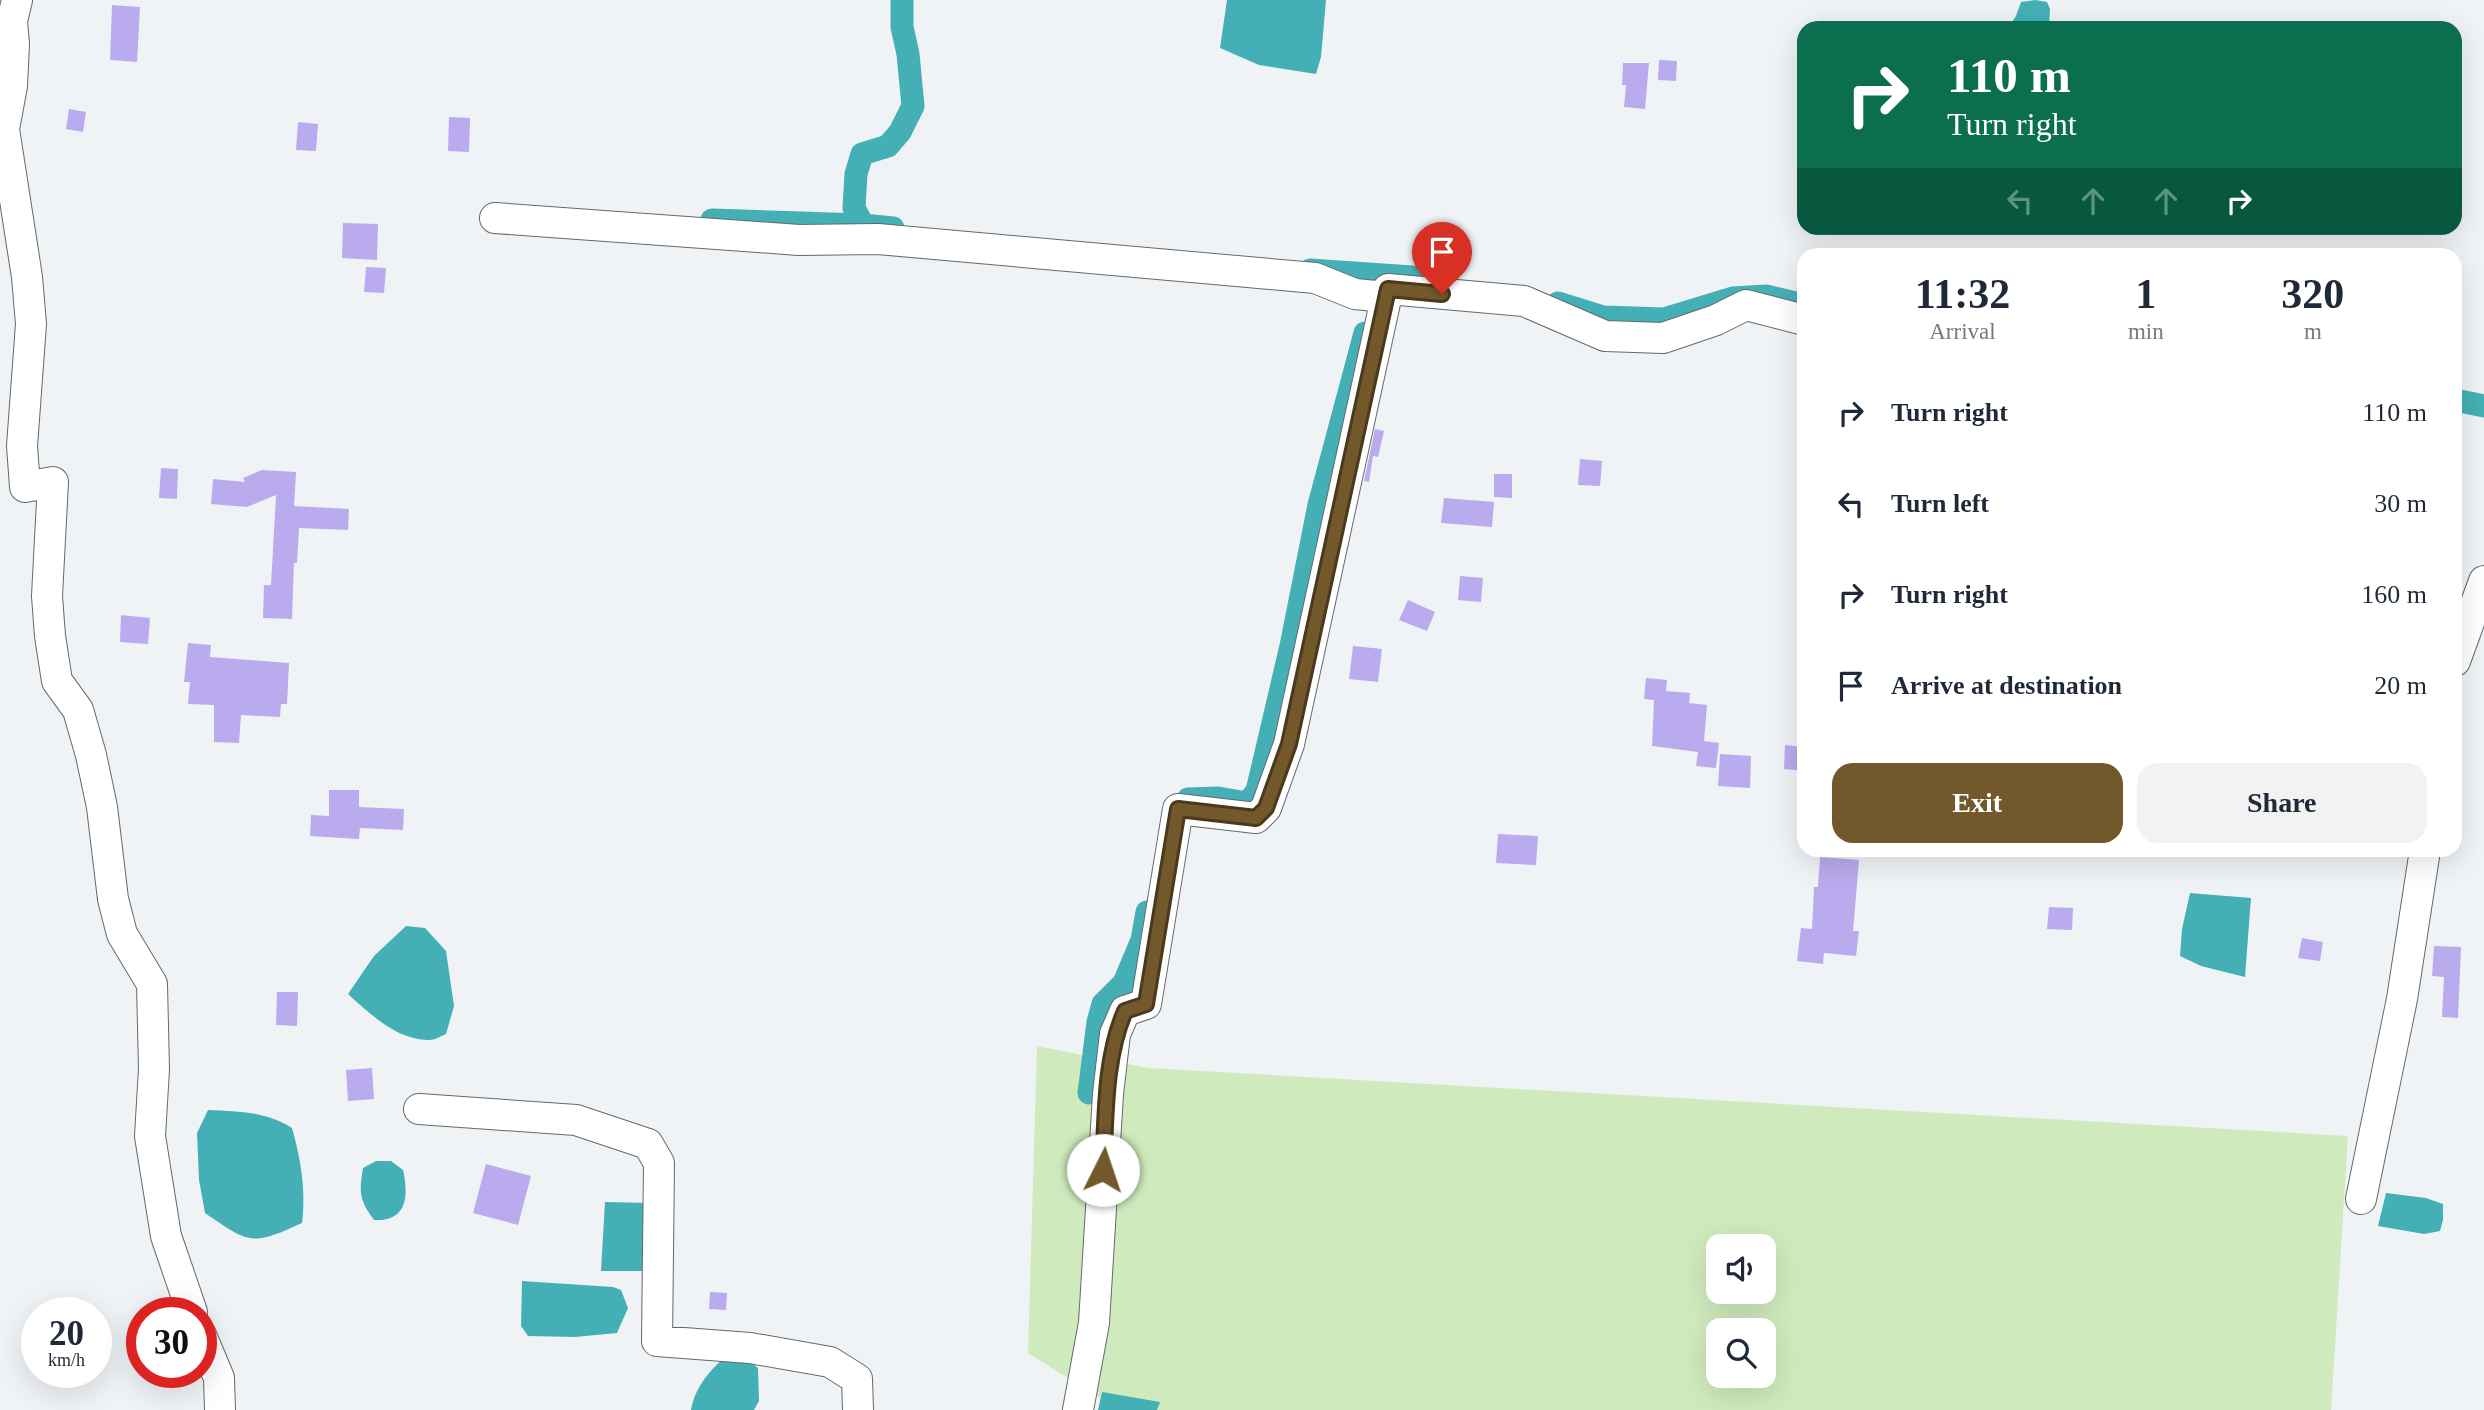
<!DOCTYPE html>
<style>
:root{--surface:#fff;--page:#f2f2f3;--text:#1f2937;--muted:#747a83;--accent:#72582a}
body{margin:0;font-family:"Times New Roman",serif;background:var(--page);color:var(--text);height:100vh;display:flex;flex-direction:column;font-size:26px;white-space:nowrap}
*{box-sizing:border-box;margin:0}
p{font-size:23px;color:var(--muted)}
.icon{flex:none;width:38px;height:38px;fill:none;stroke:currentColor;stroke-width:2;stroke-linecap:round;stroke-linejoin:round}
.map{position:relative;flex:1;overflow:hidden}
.details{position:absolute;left:1797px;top:248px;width:665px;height:609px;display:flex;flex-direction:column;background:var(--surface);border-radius:21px;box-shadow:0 7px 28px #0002}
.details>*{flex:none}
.banner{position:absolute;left:1797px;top:21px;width:665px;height:214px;border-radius:21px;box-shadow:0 7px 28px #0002;background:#0b6e4f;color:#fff;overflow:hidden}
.fabs{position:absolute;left:1706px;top:1234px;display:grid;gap:14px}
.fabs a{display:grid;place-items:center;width:70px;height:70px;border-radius:14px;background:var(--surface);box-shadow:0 7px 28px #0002;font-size:35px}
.speed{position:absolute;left:21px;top:1297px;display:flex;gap:14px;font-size:35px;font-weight:700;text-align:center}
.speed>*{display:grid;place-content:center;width:91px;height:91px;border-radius:50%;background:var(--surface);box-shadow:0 7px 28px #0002;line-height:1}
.speed small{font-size:18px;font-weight:400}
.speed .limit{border:10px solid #d22;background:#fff;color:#111}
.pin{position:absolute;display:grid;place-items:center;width:60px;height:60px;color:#fff;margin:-72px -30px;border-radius:50% 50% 50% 0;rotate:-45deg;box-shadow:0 0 7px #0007}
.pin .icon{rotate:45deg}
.me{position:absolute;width:77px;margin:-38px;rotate:4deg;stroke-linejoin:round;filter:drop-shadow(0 0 5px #0008)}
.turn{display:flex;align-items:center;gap:24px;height:147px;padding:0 35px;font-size:32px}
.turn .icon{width:91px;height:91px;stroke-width:2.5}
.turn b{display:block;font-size:49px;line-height:60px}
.lanes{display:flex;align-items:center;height:66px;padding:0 35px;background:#0003;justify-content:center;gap:35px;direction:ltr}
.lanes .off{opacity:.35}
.eta{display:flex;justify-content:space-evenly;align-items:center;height:119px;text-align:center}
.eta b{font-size:42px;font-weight:600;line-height:49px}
.cta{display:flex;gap:14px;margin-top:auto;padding:14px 35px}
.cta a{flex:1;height:80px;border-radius:21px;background:var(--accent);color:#fff;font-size:28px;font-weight:600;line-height:80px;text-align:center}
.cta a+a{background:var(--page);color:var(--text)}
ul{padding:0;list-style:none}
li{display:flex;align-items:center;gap:21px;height:91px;padding:0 35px}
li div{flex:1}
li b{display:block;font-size:26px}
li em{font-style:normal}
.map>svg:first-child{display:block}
</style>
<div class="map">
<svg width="2484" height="1410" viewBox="0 0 2484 1410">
<rect width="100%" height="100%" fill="#f0f3f6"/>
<path fill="#cfebbd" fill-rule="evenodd" d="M1037 1046 1148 1068 2348 1136 2331 1410H1119L1028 1353ZM1718 1246H1764V1292H1718ZM1718 1330H1764V1376H1718Z"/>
<path fill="#44b0b6" d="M1227 0H1326L1321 57 1316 74 1259 65 1220 48Z
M2035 0 2047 2 2050 9 2049 28H2008L2016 16 2021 2Z
M2190 893 2251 898 2245 977 2201 966 2180 956 2182 929Z
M406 926 425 928 446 951 454 1006 446 1034C441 1036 435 1040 430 1040 398 1041 370 1014 348 994L374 956Z
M208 1110C237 1111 268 1112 292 1128 301 1160 306 1190 302 1223 252 1246 250 1244 205 1213L199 1180 197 1133Z
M376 1161H391L403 1170C409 1196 407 1222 374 1220 359 1200 359 1192 363 1168Z
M2386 1193 2426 1198 2443 1204V1220L2440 1231 2424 1234 2378 1226Z
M605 1202 649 1203 654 1271H601Z
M522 1281 613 1287 621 1290 628 1308 617 1333 575 1337 528 1336 521 1326Z
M727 1355 747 1359 758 1368 759 1401 754 1410H691C695 1387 710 1370 727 1355Z
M1102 1392 1160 1402 1157 1410H1098Z"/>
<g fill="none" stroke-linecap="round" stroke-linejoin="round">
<path stroke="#44b0b6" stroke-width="23" d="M712 220 863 225
M893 228 863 225 854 208 856 174 862 154 888 146 900 132 913 106 908 54 902 27V0
M1310 270 1412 277
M1558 303 1603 317 1664 319 1733 298 1766 296 1804 305
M2455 400 2484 406
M1188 799 1218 798 1247 803 1257 791 1291 646 1319 505 1365 333
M1089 1093 1098 1022 1103 1004 1124 983 1142 940 1147 912"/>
</g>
<path fill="#baaaee" d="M112 5 140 7 137 62 110 60Z
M1659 60 1677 61 1676 81 1658 80Z
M1623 63H1649L1645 109 1624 107 1626 85H1622Z
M69 109 86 112 83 132 66 129Z
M449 117 470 118 469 152 448 151Z
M298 122 318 124 316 151 296 150Z
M343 223 378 224 377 260 342 258Z
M366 267 386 268 384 293 364 292Z
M1375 429 1384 431 1378 457 1373 456 1369 482 1364 481Z
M1580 459 1602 461 1600 486 1578 485Z
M161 468 178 469 177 499 159 498Z
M262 470 296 472 294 506 349 509 348 530 299 528 297 563H294L292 619 263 618 264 585H271L276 495 247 507 211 504 213 479 245 482 243 478Z
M1494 474H1512V498L1494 497Z
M1444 498 1494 502 1492 527 1441 523Z
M1460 576 1483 578 1481 602 1458 600Z
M1408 600 1435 612 1427 631 1399 620Z
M121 615 150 618 148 644 120 642Z
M188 643 211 645 210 657 289 663 287 704H281L280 717 241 715 239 743 214 742V705L188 704 190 682H184Z
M1353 646 1382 649 1378 682 1349 679Z
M1646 678 1667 680 1666 691 1690 693 1689 703 1707 705 1704 741 1719 743 1716 768 1696 766 1698 752 1652 746 1654 700 1644 699Z
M1785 745 1804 747V771L1784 769Z
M1720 754 1751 756 1750 788 1718 786Z
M329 790H359V807L404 809 403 830 360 828 359 839 310 836 311 815 329 816Z
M1498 834 1538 836 1536 865 1496 863Z
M1820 857 1859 860 1853 931H1859L1856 956 1824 953 1823 964 1797 961 1801 928 1812 929 1814 887H1818Z
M2049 907 2073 908 2072 930 2047 929Z
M2302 938 2323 942 2320 961 2298 958Z
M2434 946 2461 947 2458 1018 2442 1017 2444 977 2432 976Z
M277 992H298L297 1026 276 1025Z
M372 1068 374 1099 348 1101 346 1070Z
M486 1164 531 1176 518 1225 473 1213Z
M710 1292 727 1293 726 1310 709 1309Z"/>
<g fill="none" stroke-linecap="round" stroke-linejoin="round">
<defs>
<path id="minor" d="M17 0 12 21 14 44 12 86 4 129 27 277 31 324 22 446 25 487 53 482 47 596 50 636 57 681 78 710 91 755 102 807 113 899 122 934 152 984 154 1069 150 1136 166 1236 192 1312
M495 218 799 240 878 239 1315 278 1355 294 1386 297
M2455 661 2484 581
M419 1109 576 1120 648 1144 659 1163 657 1341 750 1348 830 1362 857 1379 858 1410
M2361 1199 2402 999 2425 850
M201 1335 219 1378 220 1410
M1078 1410 1094 1323 1108 1094 1115 1034 1125 1011 1146 1004 1178 809 1256 818 1266 808 1289 744 1388 289 1524 301 1605 336 1663 338 1716 320 1746 305 1804 320"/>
</defs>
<use href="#minor" stroke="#65696b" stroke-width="32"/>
<use href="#minor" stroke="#fff" stroke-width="30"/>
</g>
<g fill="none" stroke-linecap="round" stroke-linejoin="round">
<defs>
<path id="route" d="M1103 1170C1106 1118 1104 1059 1125 1011L1146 1004 1178 809 1256 818 1266 808 1289 744 1388 289 1442 294"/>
</defs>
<use href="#route" stroke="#4a391b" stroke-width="18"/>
<use href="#route" stroke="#72582a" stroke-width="12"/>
</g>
</svg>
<div class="fabs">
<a><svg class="icon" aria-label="sound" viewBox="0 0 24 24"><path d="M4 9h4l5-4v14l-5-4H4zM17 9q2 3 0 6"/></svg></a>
<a><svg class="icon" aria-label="search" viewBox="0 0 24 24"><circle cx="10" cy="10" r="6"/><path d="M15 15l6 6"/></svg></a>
</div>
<div class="speed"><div>20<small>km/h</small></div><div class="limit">30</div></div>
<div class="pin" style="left:1442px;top:294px;background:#d93025"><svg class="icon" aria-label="arrive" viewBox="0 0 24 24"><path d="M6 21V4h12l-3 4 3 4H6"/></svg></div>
<svg class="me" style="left:1103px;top:1170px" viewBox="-20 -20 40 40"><circle r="19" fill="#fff"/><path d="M0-13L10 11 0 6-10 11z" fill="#72582a"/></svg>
<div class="banner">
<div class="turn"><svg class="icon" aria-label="right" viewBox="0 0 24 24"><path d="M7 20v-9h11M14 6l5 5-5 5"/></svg><div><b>110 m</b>Turn right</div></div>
<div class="lanes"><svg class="icon off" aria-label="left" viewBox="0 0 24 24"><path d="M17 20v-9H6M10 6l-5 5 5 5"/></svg><svg class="icon off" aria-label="ahead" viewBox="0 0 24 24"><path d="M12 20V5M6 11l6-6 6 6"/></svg><svg class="icon off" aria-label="ahead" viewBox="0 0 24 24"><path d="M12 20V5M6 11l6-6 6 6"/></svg><svg class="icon" aria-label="right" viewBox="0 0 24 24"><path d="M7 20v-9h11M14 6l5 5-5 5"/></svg></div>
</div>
<section class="details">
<div class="eta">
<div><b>11:32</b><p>Arrival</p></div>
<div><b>1</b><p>min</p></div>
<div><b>320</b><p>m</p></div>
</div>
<ul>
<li><svg class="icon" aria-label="right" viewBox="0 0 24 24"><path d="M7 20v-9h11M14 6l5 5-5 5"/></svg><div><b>Turn right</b></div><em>110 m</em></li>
<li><svg class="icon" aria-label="left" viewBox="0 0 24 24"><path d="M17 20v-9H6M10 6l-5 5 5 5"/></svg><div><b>Turn left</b></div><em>30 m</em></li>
<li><svg class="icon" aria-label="right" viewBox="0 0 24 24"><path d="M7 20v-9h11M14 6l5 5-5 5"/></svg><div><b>Turn right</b></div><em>160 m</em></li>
<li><svg class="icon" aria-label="arrive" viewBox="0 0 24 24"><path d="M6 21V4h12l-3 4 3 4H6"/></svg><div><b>Arrive at destination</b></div><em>20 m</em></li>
</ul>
<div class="cta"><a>Exit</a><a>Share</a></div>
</section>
</div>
